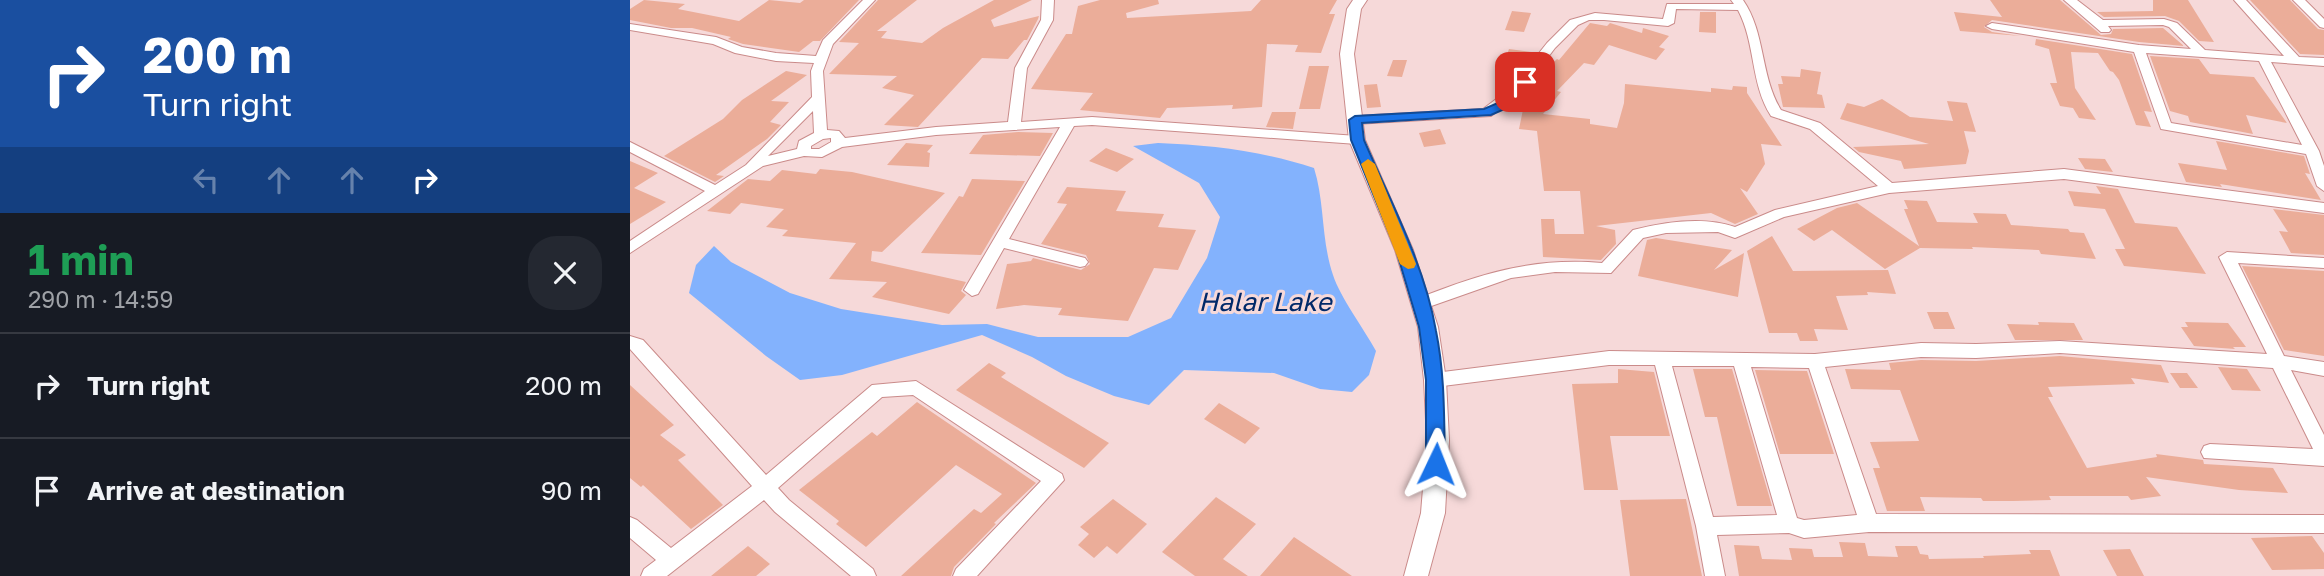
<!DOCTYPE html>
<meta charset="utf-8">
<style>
:root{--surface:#171b24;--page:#242831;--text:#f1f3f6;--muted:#9ea1a6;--line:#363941}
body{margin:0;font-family:"Golos Text",sans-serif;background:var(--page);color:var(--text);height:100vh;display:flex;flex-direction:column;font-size:26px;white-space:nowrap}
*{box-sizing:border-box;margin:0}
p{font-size:23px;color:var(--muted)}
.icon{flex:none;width:38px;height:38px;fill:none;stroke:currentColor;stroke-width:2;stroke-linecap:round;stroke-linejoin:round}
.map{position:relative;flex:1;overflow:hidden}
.panel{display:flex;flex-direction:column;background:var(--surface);width:630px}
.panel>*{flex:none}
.guide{background:#1a4fa0;color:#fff;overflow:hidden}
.pin{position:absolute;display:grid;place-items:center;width:60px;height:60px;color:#fff;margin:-30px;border-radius:14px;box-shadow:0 4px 10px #0006}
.me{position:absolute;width:77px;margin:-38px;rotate:2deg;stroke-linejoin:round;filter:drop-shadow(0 0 5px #0008)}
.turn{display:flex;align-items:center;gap:24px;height:147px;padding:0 28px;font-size:32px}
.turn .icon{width:91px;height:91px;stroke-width:2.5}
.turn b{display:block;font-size:49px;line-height:60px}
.lanes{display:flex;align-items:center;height:66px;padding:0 28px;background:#0003;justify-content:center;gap:35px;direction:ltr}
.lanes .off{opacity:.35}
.round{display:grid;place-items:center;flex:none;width:74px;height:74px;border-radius:28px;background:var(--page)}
.summary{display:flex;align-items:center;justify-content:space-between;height:119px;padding:0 28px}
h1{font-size:42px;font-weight:700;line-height:52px;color:#1e9e55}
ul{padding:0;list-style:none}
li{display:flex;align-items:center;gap:21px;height:105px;padding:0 28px;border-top:2px solid var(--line)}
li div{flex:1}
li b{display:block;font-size:26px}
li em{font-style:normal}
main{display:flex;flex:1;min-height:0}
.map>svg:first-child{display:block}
</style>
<main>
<section class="panel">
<div class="guide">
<div class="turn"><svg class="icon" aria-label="right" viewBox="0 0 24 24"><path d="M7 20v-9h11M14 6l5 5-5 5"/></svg><div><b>200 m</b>Turn right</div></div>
<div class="lanes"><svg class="icon off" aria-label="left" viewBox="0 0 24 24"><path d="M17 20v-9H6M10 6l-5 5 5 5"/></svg><svg class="icon off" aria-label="ahead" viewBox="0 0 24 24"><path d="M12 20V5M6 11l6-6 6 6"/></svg><svg class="icon off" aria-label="ahead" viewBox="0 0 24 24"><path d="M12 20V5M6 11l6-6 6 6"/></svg><svg class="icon" aria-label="right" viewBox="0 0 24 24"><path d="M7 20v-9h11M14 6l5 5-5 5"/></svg></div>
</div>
<div class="summary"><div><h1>1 min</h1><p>290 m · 14:59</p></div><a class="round"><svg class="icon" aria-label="close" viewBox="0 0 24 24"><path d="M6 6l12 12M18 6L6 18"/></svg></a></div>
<ul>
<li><svg class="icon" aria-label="right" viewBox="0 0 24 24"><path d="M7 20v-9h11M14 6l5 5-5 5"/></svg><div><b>Turn right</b></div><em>200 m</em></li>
<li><svg class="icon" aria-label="arrive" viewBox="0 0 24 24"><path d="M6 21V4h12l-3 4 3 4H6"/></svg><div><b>Arrive at destination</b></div><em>90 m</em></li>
</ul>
</section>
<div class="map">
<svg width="1694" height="576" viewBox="0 0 1694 576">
<rect width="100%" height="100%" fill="#f6d9d9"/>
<path fill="#83b2fd" d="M528 143C581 145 633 151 684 168 695 203 691 240 703 275 710 297 734 329 746 351L739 375 722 392 690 389 644 373 554 370 519 405 484 396 436 376 402 357 352 335 212 375 170 380 136 356 59 293 66 265 84 246 101 262 160 293 211 309 312 325 357 324 408 337H498L541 318 577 258 590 217 569 183 503 146Z"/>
<path fill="#ebad99" d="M14 0 55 4 48 9 109 21 139 0 170 3 174 0H229L190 41H183L169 52 113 44 98 39 101 37 62 28H41L0 20V9Z
M248 0H287L247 31H257L251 38 292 43 313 28 364 0H402L361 20 364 27 409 16 408 19 397 40H394L378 59 352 58 288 127 254 125 284 95 252 88 267 76 199 74 229 43 209 42Z
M470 0H528L529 4 496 13 497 18 621 11 631 0H707L699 14H705L691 53 665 52 668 45 637 44 632 107 602 109 603 105 537 108 530 118 450 110 463 93 401 89 436 34H442L448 6Z
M1360 0H1430L1471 35 1481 34 1483 29 1533 28 1554 46 1509 42 1362 20 1354 27 1362 32 1391 36 1330 31 1324 12 1372 17Z
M1523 0H1558L1584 42 1569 41 1549 21 1535 16 1474 17 1467 12 1523 11Z
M1620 0H1660L1688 29 1694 30V55L1670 54Z
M882 11 901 13 894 32 875 30Z
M1070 12H1086V33L1069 32Z
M960 23 977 26 980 23 1012 33 1013 28 1039 36 1029 47 1035 49 1026 60 979 45 964 65 954 63 927 91 931 92 913 114 960 119V124L987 128 994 103 995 84 1081 92V88L1102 90 1103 86 1117 87V93L1152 146 1131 144 1135 164 1117 192 1110 188 1128 214 1105 224 1081 213 966 226 985 230 986 244 971 260 913 257 911 219H924L925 234H954L950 191H914L907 131 889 129 895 100 910 84 902 83 927 59 929 60Z
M1406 39 1502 54 1522 112 1514 111 1521 127 1506 125 1489 80 1483 72 1480 71 1468 53 1441 52 1445 88 1466 120 1449 118 1443 108 1430 106 1420 83H1427L1419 49 1405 45Z
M879 49 901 52 897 64 884 80 869 78Z
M1520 56 1569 59 1580 74 1624 77 1657 123 1616 115 1623 134 1560 122 1558 116 1540 111Z
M763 60H777L772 77 757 76Z
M679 66H699L690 109H669Z
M1171 69 1191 72 1187 94 1192 95 1195 108 1153 107 1148 84H1153L1151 76 1170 77Z
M156 71 177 75 141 101 159 102 140 122 151 125 137 139 86 175 94 176 85 182 34 156 93 119 112 100Z
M747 84 751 107 737 108 734 85Z
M1252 99 1280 117 1323 121 1317 101 1337 103 1346 132 1334 131 1339 151 1336 164 1274 169 1271 161 1229 152 1223 147 1299 144 1210 119 1217 103 1234 107Z
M642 112H666L663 129 636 127Z
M810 129 816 144 794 147 789 133Z
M388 132 423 133 410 156 339 154 353 135Z
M1586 141 1674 156 1680 174 1675 173 1691 200 1590 184 1592 187 1556 182 1548 163 1597 170Z
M276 143 303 145 297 152 300 153 299 167 257 165Z
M476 148 504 159 487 172 459 161Z
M1448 158 1475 159 1483 172 1455 169Z
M0 161 28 173 4 188 36 202 0 224Z
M190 169 222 172 315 193 252 252 242 251 241 261 336 282 331 291 336 295 319 314 242 297 257 282 199 279 226 243 152 236 158 230 136 227 154 209 111 203 100 214 77 211 118 179 140 181 152 170 186 174Z
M342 179 395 181 351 255 291 253 329 196 333 197Z
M1466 186 1488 189 1505 223 1547 227 1576 274 1494 266 1485 249H1495L1475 209 1444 206 1438 191 1471 194Z
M437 187 496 191 486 211 534 214 528 227 566 230 548 270 524 268 498 321 428 315 432 308 394 305 366 309 377 264 401 261 403 258 451 270 460 264 456 255 411 244 437 204 427 203Z
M1274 200 1297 201 1307 222 1348 223 1343 213 1376 214 1381 225 1438 229 1440 232 1454 233 1466 259 1411 254 1409 250 1342 247 1343 249 1290 248 1255 269 1202 230 1184 241 1167 229 1207 208 1227 203 1289 246 1274 209H1278Z
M1643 209 1694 215V255L1661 253 1649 231 1658 232Z
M1142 236 1163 271 1258 270 1266 294 1237 292 1238 295 1206 296 1218 330 1184 329 1188 341H1170L1167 333H1139L1117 251Z
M1026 238 1102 250 1084 270 1114 253 1108 297 1008 276 1017 240Z
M1612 266 1694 271V356L1654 350Z
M1297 312H1318L1325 329H1304Z
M1408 322 1444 323 1453 340H1385L1377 324 1409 325Z
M1555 322 1598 323 1616 347H1603L1605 349 1564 346 1551 327H1558Z
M1430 356 1531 365 1539 383 1501 378 1505 384 1418 387 1423 397H1418L1457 468 1527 457 1526 454 1573 460 1574 464 1643 468 1658 493 1609 490 1516 477 1531 496 1501 500 1498 496H1419L1421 500 1383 501H1353L1351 498 1290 497 1295 511H1257L1243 468H1250L1240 442 1289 441 1270 390 1221 389 1215 369 1261 370 1259 363 1291 360 1346 361Z
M359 363 376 373 371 377 479 443 454 468 326 390Z
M1588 367 1617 369 1631 391 1602 390Z
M988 369 1024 372 1040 436H980L988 490H954L942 384 988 383Z
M1063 369H1102L1142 506H1107L1087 417H1075Z
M1125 370 1177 371 1204 454H1150Z
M1540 373H1557L1568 388H1550Z
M0 385 44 425 30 435 56 455 48 460 93 505 61 529 13 485 11 487 0 478Z
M287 402 406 483 364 523 366 524 324 567 321 576H271L344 509 351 513 372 494 326 465 236 547 206 524 209 521 169 490 242 432 247 436Z
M589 403 630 428 615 444 574 419Z
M586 497 626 524 593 559 618 576H565L532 552Z
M483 499 517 524 487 554 477 546 464 558 448 545 459 534 450 527Z
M1056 499 1072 576H1000L990 500Z
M1682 536 1694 553V569L1642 570 1621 538Z
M664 537 722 576H630Z
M1209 542 1235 543 1238 556 1268 557 1265 546H1287L1290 554 1298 555 1299 559 1354 558 1353 556 1401 554 1399 550H1420L1430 576H1109L1104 545 1129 546 1132 559 1162 560 1159 548 1182 549 1184 557H1213Z
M118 546 140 564 126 576H81Z
M1500 549 1514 576H1487L1473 550Z"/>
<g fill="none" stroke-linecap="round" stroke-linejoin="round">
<defs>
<path id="minor" d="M233 0H245L203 44 193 71 197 130 209 131 215 138 306 127 378 122 385 68 411 20 412 0H424L423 20 397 68 391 122 462 117 727 136 734 140 727 144 462 125 444 126 379 239 455 258 458 262 455 266 450 267 374 248 348 294 342 296 334 290 430 127 306 135 212 147 192 157 174 156 133 166 0 253V241L75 191 0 152V142L85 185 116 165 182 97 181 71 184 63 146 61 105 53 83 44 0 30V24L86 37 112 47 146 53 186 56 193 40ZM183 111 184 133 169 141 167 149 138 156ZM201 138V142L189 149H181V146L193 139Z
M1101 0H1113C1136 33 1130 76 1151 110L1190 123 1262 183 1434 169 1694 203V213L1434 179 1259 193 1154 217 1105 238 1088 232 1036 233 1013 238 981 273 925 272 881 278 790 310 784 308 782 304 784 300C849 274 902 257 972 263L1003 230C1034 222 1074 216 1105 227L1145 210 1248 186 1180 129 1141 116C1120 83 1126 44 1108 10L1046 9 1044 23 1038 26 974 20H959L948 25 925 48 890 94 861 116 725 124 718 120 725 116 853 109 881 88 917 43 940 20 965 13 1033 19 1037 4H1104Z
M1434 0H1447L1473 20 1534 19 1547 23 1575 50 1654 56 1604 0H1616L1669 57 1694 58V66L1641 62 1689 151 1694 166V191L1687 186 1676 154 1531 129 1504 52 1362 29 1356 26 1362 23 1509 45 1561 49 1539 27 1533 25 1478 26 1481 30 1479 32H1471ZM1516 53 1629 61 1672 145 1541 123Z
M1663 0H1675L1694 19V28L1690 27Z
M1597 252 1694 258V268L1608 263 1654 356 1694 362V376L1661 370 1694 435V466L1574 458 1571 452 1574 446 1580 444 1683 449 1643 368 1430 353 1346 358 1291 357 1195 367 1246 514 1694 515V533L1239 532 1174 538 1159 533 1087 535 1095 576H1075L1066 526 1025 365H979L805 387 799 385 796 380 799 375 805 373 979 351 1185 354 1291 343 1346 344 1430 341 1637 354 1589 257ZM1042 366H1104L1147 515 1083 517ZM1121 367 1179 368 1227 515 1174 520 1167 518Z
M0 336 13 340 136 475 242 385 286 381 432 474 434 480 347 576H323L326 569 411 481 283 395 252 397 148 488 159 500 243 569 246 576H221L145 512 134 500 37 576H11L14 569 26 560 0 538V517L7 520 41 548 122 486 0 349Z"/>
<path id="tertiary" d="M723 0H737L731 9 724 54 735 140 783 250 808 327 816 380 819 440 815 513 798 576H774L791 513 797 440 794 380 788 327 765 250 719 140 710 54 717 9Z"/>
</defs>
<use href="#minor" stroke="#ca8b8a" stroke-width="2"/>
<use href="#tertiary" stroke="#ca8b8a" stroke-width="2"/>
<use href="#minor" fill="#fff" fill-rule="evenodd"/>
<use href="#tertiary" fill="#fff" fill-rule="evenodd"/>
</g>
<path fill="#1a73e8" stroke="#114b97" stroke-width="2" d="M895 78 900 79V85L877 108 861 115 732 123 734 140C760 200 795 266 806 331 815 375 814 419 815 464L813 470 806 473 799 470 796 464V380L789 327 766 250 721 140 719 120 725 116 854 109 868 103 891 79Z"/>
<path fill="#f59e0b" d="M738 159 745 164 786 264 784 268 778 269 770 264 731 164Z"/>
<g text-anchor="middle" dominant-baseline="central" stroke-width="6" stroke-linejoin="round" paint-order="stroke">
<g font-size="26" font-style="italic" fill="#002969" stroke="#f6d9d9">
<text x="635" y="301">Halar Lake</text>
</g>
</g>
</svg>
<div class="pin" style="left:895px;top:82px;background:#d93025"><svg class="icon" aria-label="arrive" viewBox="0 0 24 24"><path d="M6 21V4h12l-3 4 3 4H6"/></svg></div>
<svg class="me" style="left:806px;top:464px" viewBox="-20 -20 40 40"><path d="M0-17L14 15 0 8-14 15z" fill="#1a73e8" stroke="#fff" stroke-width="4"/></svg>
</div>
</main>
